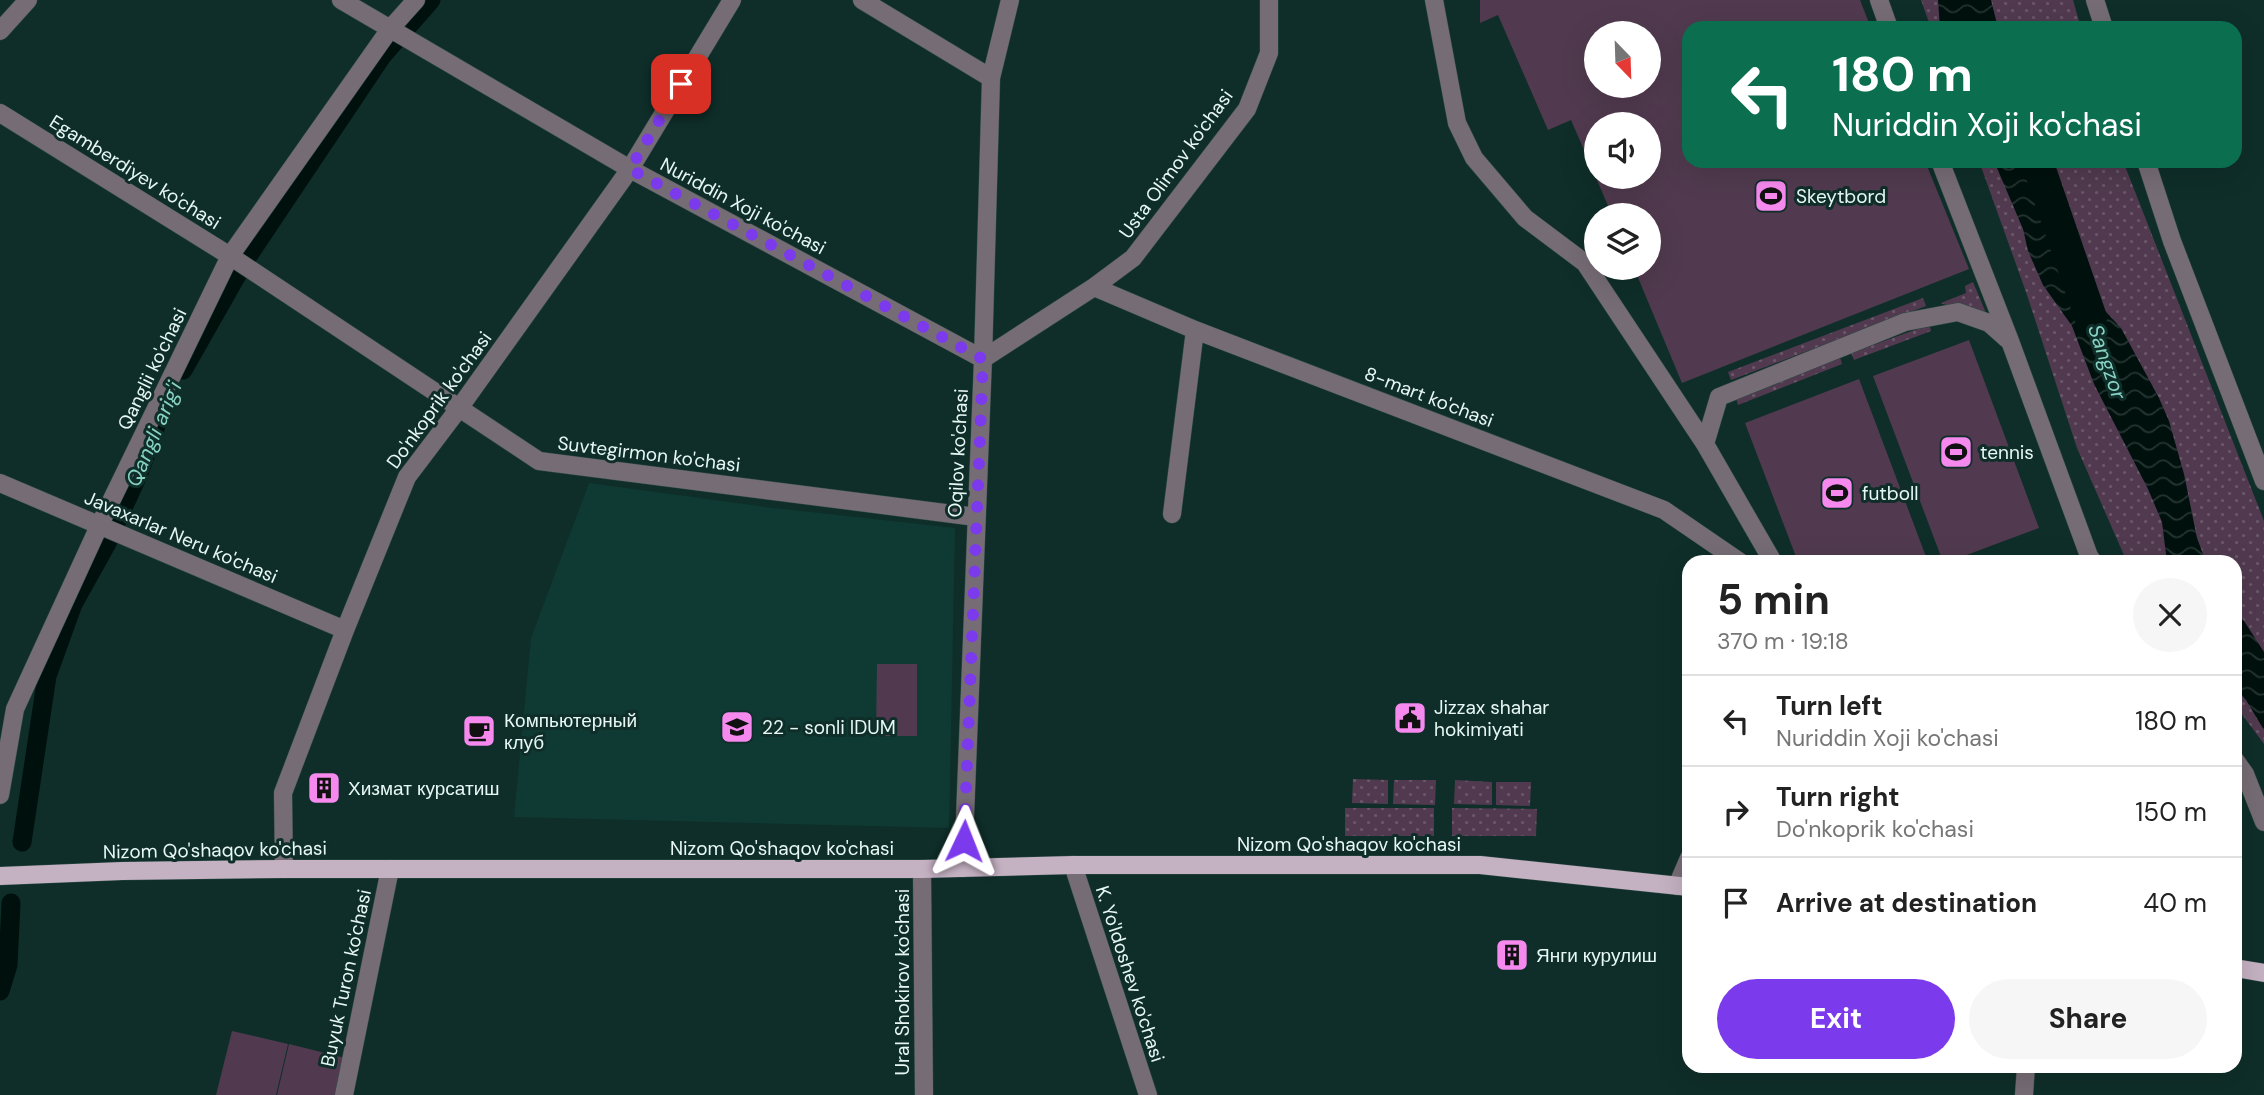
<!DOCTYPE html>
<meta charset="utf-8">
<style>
:root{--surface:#fff;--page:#f6f6f6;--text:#222;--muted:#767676;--line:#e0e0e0;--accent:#7c3aed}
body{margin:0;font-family:"DM Sans",sans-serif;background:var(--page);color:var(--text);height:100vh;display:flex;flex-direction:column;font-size:26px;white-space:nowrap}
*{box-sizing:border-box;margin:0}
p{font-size:23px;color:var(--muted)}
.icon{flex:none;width:38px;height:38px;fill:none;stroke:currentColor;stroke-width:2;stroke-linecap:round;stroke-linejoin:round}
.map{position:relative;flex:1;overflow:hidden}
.sheet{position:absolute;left:1682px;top:555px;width:560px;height:518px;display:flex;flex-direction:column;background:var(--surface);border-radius:21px;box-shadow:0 7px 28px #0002}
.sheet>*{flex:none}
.guide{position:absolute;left:1682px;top:21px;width:560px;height:147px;border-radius:21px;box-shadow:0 7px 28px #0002;background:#0b6e4f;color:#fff;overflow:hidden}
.needle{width:46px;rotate:157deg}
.fabs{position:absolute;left:1584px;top:21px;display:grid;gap:14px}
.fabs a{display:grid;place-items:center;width:77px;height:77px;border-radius:50%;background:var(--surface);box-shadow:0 7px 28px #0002;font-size:35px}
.pin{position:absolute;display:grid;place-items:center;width:60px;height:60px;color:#fff;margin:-30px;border-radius:14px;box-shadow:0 4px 10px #0006}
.me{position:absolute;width:77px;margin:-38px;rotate:2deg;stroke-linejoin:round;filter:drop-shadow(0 0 5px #0008)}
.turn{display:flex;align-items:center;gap:24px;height:147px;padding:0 35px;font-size:32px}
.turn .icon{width:91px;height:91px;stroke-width:2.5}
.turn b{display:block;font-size:49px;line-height:60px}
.round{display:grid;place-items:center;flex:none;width:74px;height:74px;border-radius:37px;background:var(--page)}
.overview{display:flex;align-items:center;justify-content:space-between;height:119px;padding:0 35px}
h1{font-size:42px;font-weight:700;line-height:52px}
.action{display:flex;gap:14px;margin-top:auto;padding:14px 35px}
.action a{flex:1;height:80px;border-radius:42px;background:var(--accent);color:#fff;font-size:28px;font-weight:700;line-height:80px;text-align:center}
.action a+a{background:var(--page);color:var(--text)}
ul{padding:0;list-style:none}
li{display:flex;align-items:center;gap:21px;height:91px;padding:0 35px;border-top:2px solid var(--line)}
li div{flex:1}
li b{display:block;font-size:26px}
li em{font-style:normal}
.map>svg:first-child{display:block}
</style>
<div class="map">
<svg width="2264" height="1095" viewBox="0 0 2264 1095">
<defs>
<pattern id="grass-dots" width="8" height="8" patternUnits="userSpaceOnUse" patternTransform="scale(1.75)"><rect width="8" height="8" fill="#513a4f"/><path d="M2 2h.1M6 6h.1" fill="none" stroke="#6a5769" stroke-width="1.8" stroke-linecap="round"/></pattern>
<pattern id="water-waves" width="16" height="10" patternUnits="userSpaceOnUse" patternTransform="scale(1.75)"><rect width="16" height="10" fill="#00110d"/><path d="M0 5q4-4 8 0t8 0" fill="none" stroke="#253431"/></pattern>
</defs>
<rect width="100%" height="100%" fill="#0f2e29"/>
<path fill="#0f3a33" d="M589 483 765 507 955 528 949 828 514 817 531 638Z"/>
<path fill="url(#grass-dots)" d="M1921 0H2073L2081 28H1931Z
M1979 161H2123L2264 521V744L2235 705V562H2127L2077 448 2026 292Z
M1973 282 1986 313 1946 305 1941 303 1966 293 1965 286Z
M1923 298 1926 306 1731 380 1728 372Z
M1930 327 1931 331 1854 360 1851 353 1920 328Z
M1840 357 1842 364 1738 405 1736 398Z
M1353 779 1388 780V804L1352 803Z
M1394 780H1436L1435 805 1393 804Z
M1455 780 1492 782V805L1454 804Z
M1496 782H1531L1530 806 1496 805Z
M1345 808H1434V836H1345Z
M1452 808 1537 809 1536 836H1452Z"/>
<path fill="#513a4f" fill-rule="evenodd" d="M1480 0H1860L1871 28H1689V161H1925L1969 269 1682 383 1634 268H1648V215H1612L1571 120 1548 130 1498 15 1480 23ZM1596 33H1648V86H1596ZM1648 124V177H1596V124Z
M1969 340 2039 528 1948 562H1943L1873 376Z
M1859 379 1928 562H1798L1745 423Z
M877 664H917V736H876Z
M232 1031 288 1044 276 1095H216Z
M289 1044 345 1058 336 1095H277Z"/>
<path fill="url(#water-waves)" d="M1938 0H1991L1998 28H1940Z
M1994 161H2022L2065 263 2093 298 2121 328 2159 398 2169 421 2184 474 2197 538 2206 562H2167L2162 522 2148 489 2094 384 2072 326 2043 285 2028 251 2023 229Z
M2235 607 2264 652V730L2246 700 2235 687Z"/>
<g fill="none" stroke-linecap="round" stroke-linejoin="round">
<path stroke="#00110d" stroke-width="19" d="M183 370 246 259 382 56 431 0
M22 842 47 676 73 604 107 543 139 473 162 409
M0 991 8 965 11 903"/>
<path stroke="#00110d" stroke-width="32" d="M2037 161 2091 318"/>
<defs>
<path id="minor" d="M341 0 630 169 983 359 1094 287 1133 258 1247 109 1269 53V0
M862 0 991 78
M1434 0 1457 123 1474 158 1525 218 1585 263 1705 444 1773 562
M1879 0 1889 28
M2095 0 2104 28
M0 31 28 0
M0 113 230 256 539 461 976 517
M1940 161 2010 341 2089 556 2093 562
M2146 161 2172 241 2264 481
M1094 287 1195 330 1664 510 1740 562
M1705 444 1719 397 1905 322 1958 312 1989 323 2007 339
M0 483 345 630
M1172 514 1195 330
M2235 760 2245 774 2264 822
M0 795 15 709 100 524 230 256 390 29 416 0
M1073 865 1148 1095
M963 868 983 359 991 78 1010 0
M284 869 283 793 345 630 407 477 460 407 630 169 732 0
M922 869 924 1095
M1677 886 1689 858
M344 1095 390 869
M2024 1095 2026 1066"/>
<path id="major" d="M0 876 122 871 284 869H922L1073 865H1480L1689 887
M2235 968 2264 973"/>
</defs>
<use href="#minor" stroke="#2d4a45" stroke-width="19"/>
<use href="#major" stroke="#2d4a45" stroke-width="19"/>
<use href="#minor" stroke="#766c75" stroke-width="18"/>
<use href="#major" stroke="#c4b1c2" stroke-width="18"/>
</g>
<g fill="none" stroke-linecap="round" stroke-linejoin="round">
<path stroke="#7c3aed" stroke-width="12" stroke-dasharray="0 21.6" d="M681 84 630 169 983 359 964 841"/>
</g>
<defs>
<symbol id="stadium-square" viewBox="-11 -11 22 22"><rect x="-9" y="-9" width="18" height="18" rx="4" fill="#f589ee" stroke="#0f2e29"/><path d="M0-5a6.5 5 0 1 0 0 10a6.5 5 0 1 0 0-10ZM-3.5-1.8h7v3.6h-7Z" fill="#111"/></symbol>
<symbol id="civic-square" viewBox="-11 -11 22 22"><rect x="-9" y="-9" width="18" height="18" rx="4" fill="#f589ee" stroke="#0f2e29"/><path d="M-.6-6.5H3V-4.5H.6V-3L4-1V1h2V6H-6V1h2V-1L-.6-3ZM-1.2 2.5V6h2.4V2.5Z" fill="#111"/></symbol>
<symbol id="school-square" viewBox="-11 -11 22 22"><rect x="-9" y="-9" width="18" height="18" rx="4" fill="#f589ee" stroke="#0f2e29"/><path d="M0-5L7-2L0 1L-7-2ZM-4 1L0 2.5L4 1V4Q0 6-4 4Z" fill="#111"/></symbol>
<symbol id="cafe-square" viewBox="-11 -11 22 22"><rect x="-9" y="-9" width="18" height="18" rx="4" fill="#f589ee" stroke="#0f2e29"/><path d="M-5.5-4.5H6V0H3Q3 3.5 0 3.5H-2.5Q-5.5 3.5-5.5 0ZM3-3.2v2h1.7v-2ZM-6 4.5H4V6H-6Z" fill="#111"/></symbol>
<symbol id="building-square" viewBox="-11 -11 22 22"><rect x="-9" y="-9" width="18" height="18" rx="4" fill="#f589ee" stroke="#0f2e29"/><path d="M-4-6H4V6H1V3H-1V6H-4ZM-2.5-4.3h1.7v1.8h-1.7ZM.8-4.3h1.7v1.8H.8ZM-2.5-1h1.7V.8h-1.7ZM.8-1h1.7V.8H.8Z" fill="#111"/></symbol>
</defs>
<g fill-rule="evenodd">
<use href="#stadium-square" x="1752" y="177" width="38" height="38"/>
<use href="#stadium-square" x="1937" y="433" width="38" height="38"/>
<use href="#stadium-square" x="1818" y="474" width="38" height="38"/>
<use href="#civic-square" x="1391" y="699" width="38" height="38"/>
<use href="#school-square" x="718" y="708" width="38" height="38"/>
<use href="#cafe-square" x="460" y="712" width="38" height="38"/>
<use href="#building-square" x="305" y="769" width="38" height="38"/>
<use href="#building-square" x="1493" y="936" width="38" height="38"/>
</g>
<g text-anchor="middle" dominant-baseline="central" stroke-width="6" stroke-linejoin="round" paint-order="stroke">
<g font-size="19" fill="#e7f8f4" stroke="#0f2e29">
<text transform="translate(1176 164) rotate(-54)">Usta Olimov ko'chasi</text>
<text transform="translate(135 172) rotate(32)">Egamberdiyev ko'chasi</text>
<text transform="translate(743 206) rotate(28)">Nuriddin Xoji ko'chasi</text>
<text transform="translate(152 369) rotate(-64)">Qanglii ko'chasi</text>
<text transform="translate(1429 397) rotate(21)">8-mart ko'chasi</text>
<text transform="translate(439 400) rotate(-54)">Do'nkoprik ko'chasi</text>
<text transform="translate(958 453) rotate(-87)">Oqilov ko'chasi</text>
<text transform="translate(649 454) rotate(7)">Suvtegirmon ko'chasi</text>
<text transform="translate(181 537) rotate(23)">Javaxarlar Neru ko'chasi</text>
<text x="1349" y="844">Nizom Qo'shaqov ko'chasi</text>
<text x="782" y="848">Nizom Qo'shaqov ko'chasi</text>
<text transform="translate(215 850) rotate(-1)">Nizom Qo'shaqov ko'chasi</text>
<text transform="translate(1130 974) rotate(72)">K. Yo'ldoshev ko'chasi</text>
<text transform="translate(346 978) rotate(-78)">Buyuk Turon ko'chasi</text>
<text transform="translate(902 982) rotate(-90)">Ural Shokirov ko'chasi</text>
</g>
<g font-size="19" fill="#e7f8f4" stroke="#0f2e29" text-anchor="start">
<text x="1796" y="196">Skeytbord</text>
<text x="1980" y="452">tennis</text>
<text x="1862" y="493">futboll</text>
<text x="1434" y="707">Jizzax shahar<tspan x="1434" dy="22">hokimiyati</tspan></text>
<text x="504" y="720">Компьютерный<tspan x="504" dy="22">клуб</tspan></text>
<text x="762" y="727">22 - sonli IDUM</text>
<text x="348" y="788">Хизмат курсатиш</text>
<text x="1536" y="955">Янги курулиш</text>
</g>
<g font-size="21" font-style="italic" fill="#87d2c3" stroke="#0f2e29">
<text transform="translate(2107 362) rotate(71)">Sangzor</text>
<text transform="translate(154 434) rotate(-67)">Qangli arig'i</text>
</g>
</g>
</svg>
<div class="fabs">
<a><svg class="needle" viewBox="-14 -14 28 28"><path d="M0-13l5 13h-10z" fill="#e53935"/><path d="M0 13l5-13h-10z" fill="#767676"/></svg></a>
<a><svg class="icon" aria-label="sound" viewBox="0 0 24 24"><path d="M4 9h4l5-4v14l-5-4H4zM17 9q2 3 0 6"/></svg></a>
<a><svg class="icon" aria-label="layers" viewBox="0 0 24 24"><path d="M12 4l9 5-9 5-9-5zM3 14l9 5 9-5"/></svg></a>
</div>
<div class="pin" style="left:681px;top:84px;background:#d93025"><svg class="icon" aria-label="arrive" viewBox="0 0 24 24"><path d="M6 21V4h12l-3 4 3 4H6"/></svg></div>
<svg class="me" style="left:964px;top:841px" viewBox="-20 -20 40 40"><path d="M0-17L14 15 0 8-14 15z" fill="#7c3aed" stroke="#fff" stroke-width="4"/></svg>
<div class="guide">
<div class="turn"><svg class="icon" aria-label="left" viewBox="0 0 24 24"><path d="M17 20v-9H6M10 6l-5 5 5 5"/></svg><div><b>180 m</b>Nuriddin Xoji ko'chasi</div></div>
</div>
<section class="sheet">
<div class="overview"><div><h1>5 min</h1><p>370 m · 19:18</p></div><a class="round"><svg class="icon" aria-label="close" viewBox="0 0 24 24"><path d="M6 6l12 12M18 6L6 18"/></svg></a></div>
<ul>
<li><svg class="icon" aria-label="left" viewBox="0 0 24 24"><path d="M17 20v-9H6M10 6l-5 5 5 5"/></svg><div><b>Turn left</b><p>Nuriddin Xoji ko'chasi</p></div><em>180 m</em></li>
<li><svg class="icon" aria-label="right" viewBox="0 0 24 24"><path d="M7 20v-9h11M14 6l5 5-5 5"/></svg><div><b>Turn right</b><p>Do'nkoprik ko'chasi</p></div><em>150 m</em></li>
<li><svg class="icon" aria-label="arrive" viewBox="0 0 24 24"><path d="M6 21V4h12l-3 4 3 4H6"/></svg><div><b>Arrive at destination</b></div><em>40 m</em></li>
</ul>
<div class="action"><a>Exit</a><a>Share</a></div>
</section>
</div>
